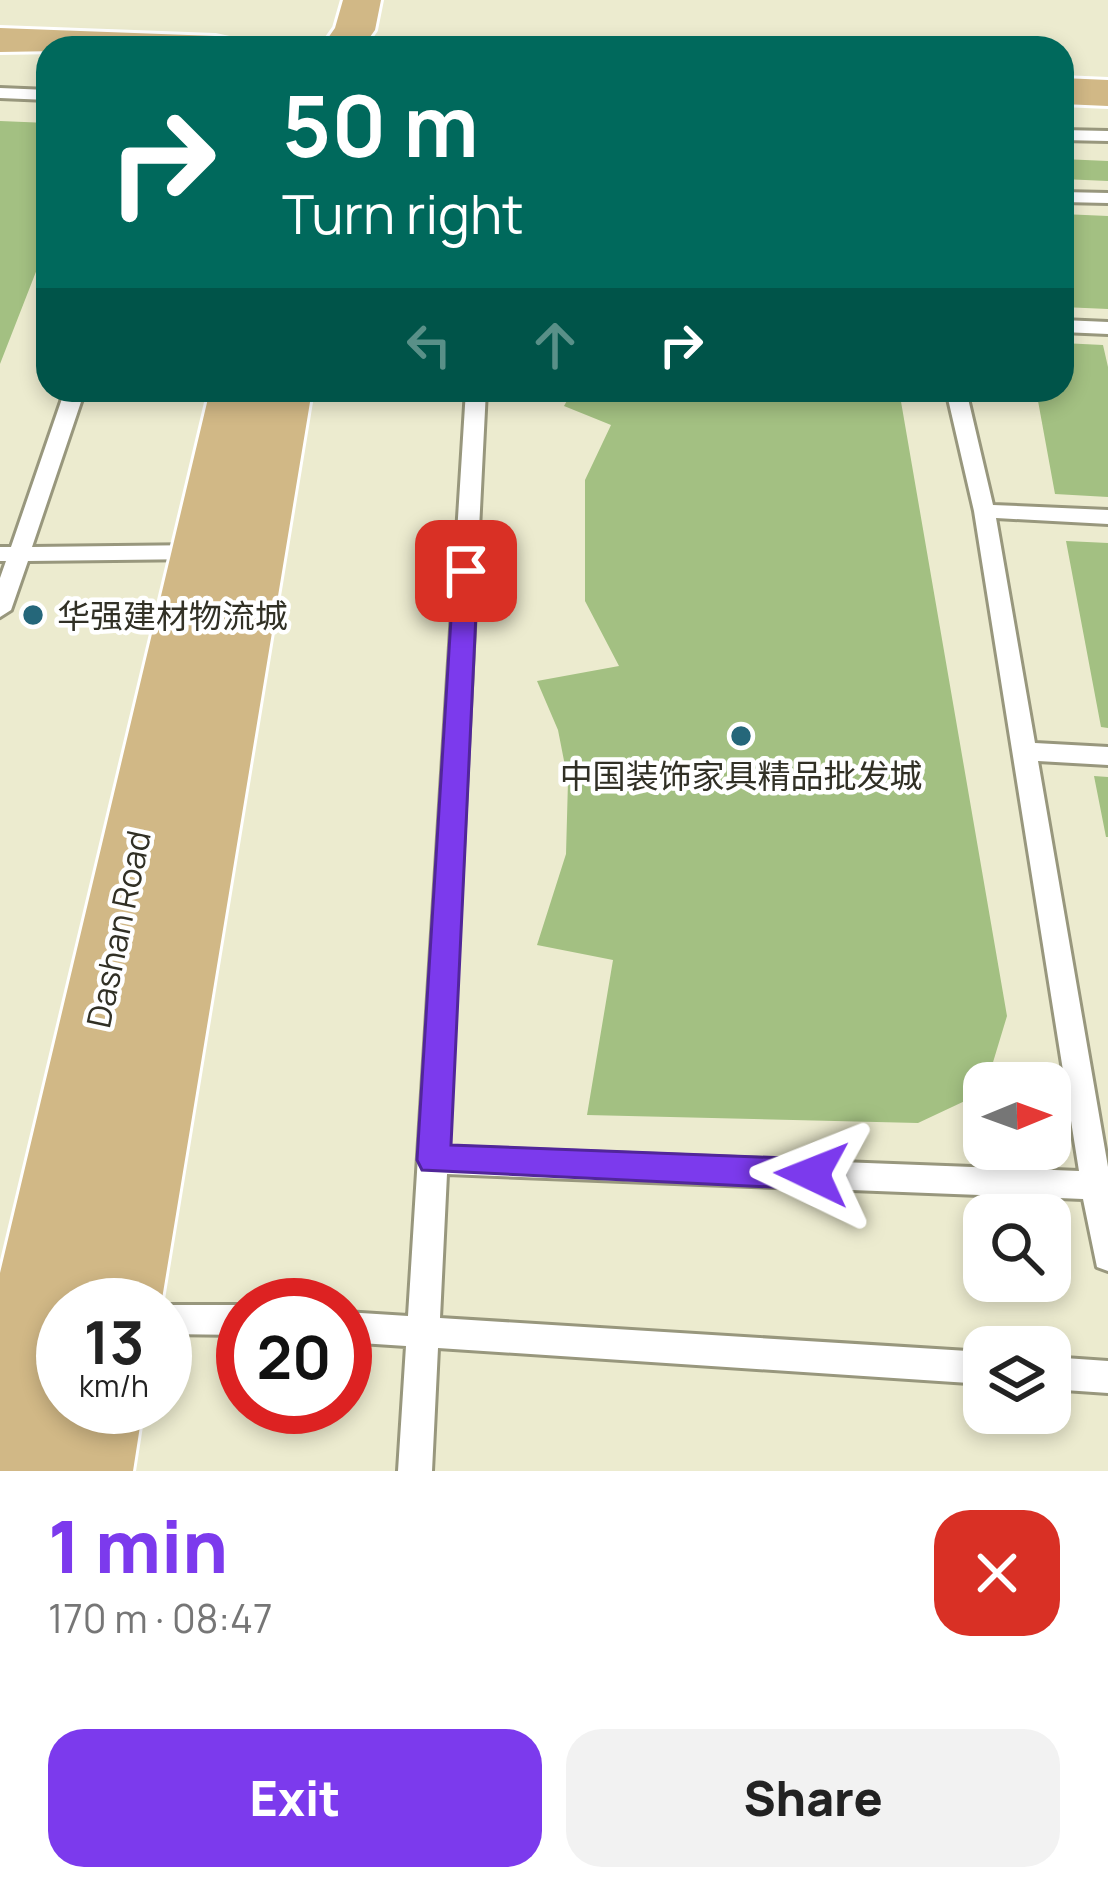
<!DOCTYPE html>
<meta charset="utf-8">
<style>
:root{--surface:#fff;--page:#f2f2f2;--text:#222;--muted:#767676;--accent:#7c3aed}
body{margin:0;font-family:Manrope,"Noto Sans SC",sans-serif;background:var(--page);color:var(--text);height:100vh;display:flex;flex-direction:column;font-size:45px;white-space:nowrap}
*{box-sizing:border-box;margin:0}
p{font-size:39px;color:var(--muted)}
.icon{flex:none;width:66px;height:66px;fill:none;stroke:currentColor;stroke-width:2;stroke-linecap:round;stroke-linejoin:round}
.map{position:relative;height:1471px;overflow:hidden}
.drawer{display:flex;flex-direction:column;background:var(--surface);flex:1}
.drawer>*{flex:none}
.top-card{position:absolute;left:36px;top:36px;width:1038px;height:366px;border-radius:36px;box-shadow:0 6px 18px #0003;background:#00695c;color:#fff;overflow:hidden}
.needle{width:78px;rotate:89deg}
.tools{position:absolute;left:963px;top:1062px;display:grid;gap:24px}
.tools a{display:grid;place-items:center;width:108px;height:108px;border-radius:24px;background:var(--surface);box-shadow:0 6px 18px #0003;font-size:60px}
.speed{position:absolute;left:36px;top:1278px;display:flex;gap:24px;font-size:60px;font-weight:700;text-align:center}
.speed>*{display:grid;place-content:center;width:156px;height:156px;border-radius:50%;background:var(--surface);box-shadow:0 6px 18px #0003;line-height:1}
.speed small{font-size:30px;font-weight:400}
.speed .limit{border:18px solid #d22;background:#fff;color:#111}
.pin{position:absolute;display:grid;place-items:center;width:102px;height:102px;color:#fff;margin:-51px;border-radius:24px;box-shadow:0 6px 18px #0006}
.me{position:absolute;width:132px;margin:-66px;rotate:272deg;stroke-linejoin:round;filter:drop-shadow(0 0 9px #0008)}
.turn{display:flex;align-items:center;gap:42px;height:252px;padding:0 48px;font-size:54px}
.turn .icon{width:156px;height:156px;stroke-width:2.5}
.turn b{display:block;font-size:84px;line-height:102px}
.lanes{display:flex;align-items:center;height:114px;padding:0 48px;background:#0003;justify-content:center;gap:60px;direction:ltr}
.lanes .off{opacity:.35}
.round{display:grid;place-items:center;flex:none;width:126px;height:126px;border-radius:36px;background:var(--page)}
.head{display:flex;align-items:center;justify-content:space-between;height:204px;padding:0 48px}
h1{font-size:72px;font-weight:800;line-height:90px;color:var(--accent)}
.cta{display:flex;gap:24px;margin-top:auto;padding:24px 48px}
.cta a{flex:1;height:138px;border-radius:36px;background:var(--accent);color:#fff;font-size:48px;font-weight:800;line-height:138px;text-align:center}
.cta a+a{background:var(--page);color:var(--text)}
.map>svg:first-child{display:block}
</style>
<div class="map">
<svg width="1108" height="1471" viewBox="0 0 1108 1471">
<rect width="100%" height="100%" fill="#ecebcf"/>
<path fill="#a3c082" d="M0 121 48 123V241L0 364Z
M1062 159 1108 161V181L1062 179Z
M1062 214 1108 216V309L1062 307Z
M1062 343 1103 345 1108 367V497L1055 494 1036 390H1062Z
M573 390H899L1007 1016 984 1092 918 1123 587 1115 613 960 537 945 566 854 568 781 558 730 537 681 619 666 585 601V480L611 425 564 406Z
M1066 541 1108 543V728L1101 727Z
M1094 776 1108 777V837H1106Z"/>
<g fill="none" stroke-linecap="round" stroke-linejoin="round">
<defs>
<path id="service" d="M0 88 48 90V100L0 98Z
M1062 130 1108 131V141L1062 140Z
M1062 192 1108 193V203L1062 202Z
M1062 320 1108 322V334L1062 332Z
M65 390H85L32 547 201 545 212 552 201 559 28 561 11 610 0 617V578L6 561H0V547H11Z
M466 390H486L448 1147 1079 1171 974 511 946 390H966L993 505 1108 510V524L996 518 1035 743 1108 747V765L1038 761 1108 1167V1271L1097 1267 1083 1199 447 1174 440 1318 984 1352V1384L438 1348 432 1471H398L406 1346 345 1342V1312L408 1316Z
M162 1305H243V1335L165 1334Z
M1050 1357 1108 1361V1393L1050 1389Z"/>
<path id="primary" d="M343 0H381L375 30 362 48H321L335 28Z
M0 28 215 36 229 39 235 48 0 52Z
M1062 78 1108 80V106L1062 104Z
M210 390H312L161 1305H63V1407H143L133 1471H0V1273Z"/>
</defs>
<use href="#service" stroke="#98977d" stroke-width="6"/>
<use href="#primary" stroke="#fff" stroke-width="6"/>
<use href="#service" fill="#fff" fill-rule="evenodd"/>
<use href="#primary" fill="#d1b886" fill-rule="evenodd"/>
</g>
<path fill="#7c3aed" stroke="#51269a" stroke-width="3" d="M466 563 478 571 451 1145 812 1159 824 1163 829 1174 824 1185 812 1189 422 1170 417 1160 454 571Z"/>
<g fill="#25677a" stroke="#fff" stroke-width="4.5">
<circle cx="33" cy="615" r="12"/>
<circle cx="741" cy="736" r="12"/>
</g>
<g text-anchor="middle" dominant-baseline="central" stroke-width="9" stroke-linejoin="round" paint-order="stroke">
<g font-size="33" fill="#313025" stroke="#fff" text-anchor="start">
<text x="57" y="615">华强建材物流城</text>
<text x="741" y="775" text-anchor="middle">中国装饰家具精品批发城</text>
</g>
<g font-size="33" fill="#313025" stroke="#fff">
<text transform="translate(118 929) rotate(-78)">Dashan Road</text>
</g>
</g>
</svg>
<div class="tools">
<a><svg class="needle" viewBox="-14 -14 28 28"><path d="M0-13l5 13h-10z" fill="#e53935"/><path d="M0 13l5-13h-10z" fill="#767676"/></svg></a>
<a><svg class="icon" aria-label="search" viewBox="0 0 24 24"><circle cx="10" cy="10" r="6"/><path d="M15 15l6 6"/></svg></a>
<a><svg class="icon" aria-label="layers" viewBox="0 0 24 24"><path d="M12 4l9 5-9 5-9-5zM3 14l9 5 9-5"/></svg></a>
</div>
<div class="speed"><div>13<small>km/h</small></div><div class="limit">20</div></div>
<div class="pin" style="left:466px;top:571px;background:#d93025"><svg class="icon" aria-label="arrive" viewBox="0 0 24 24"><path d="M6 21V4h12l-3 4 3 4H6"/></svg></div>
<svg class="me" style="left:812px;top:1174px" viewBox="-20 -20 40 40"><path d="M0-17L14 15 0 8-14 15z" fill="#7c3aed" stroke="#fff" stroke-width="4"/></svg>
<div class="top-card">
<div class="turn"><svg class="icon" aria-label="right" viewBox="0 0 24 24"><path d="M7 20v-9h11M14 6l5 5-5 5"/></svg><div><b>50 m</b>Turn right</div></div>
<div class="lanes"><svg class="icon off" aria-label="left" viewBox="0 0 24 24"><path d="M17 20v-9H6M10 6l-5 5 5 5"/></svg><svg class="icon off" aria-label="ahead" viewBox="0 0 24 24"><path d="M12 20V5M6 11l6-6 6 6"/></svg><svg class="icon" aria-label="right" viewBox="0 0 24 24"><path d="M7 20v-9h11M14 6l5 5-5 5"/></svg></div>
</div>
</div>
<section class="drawer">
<div class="head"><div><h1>1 min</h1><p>170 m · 08:47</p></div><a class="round" style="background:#d93025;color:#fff"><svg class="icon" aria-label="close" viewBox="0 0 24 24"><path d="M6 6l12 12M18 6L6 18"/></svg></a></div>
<div class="cta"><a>Exit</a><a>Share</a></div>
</section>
